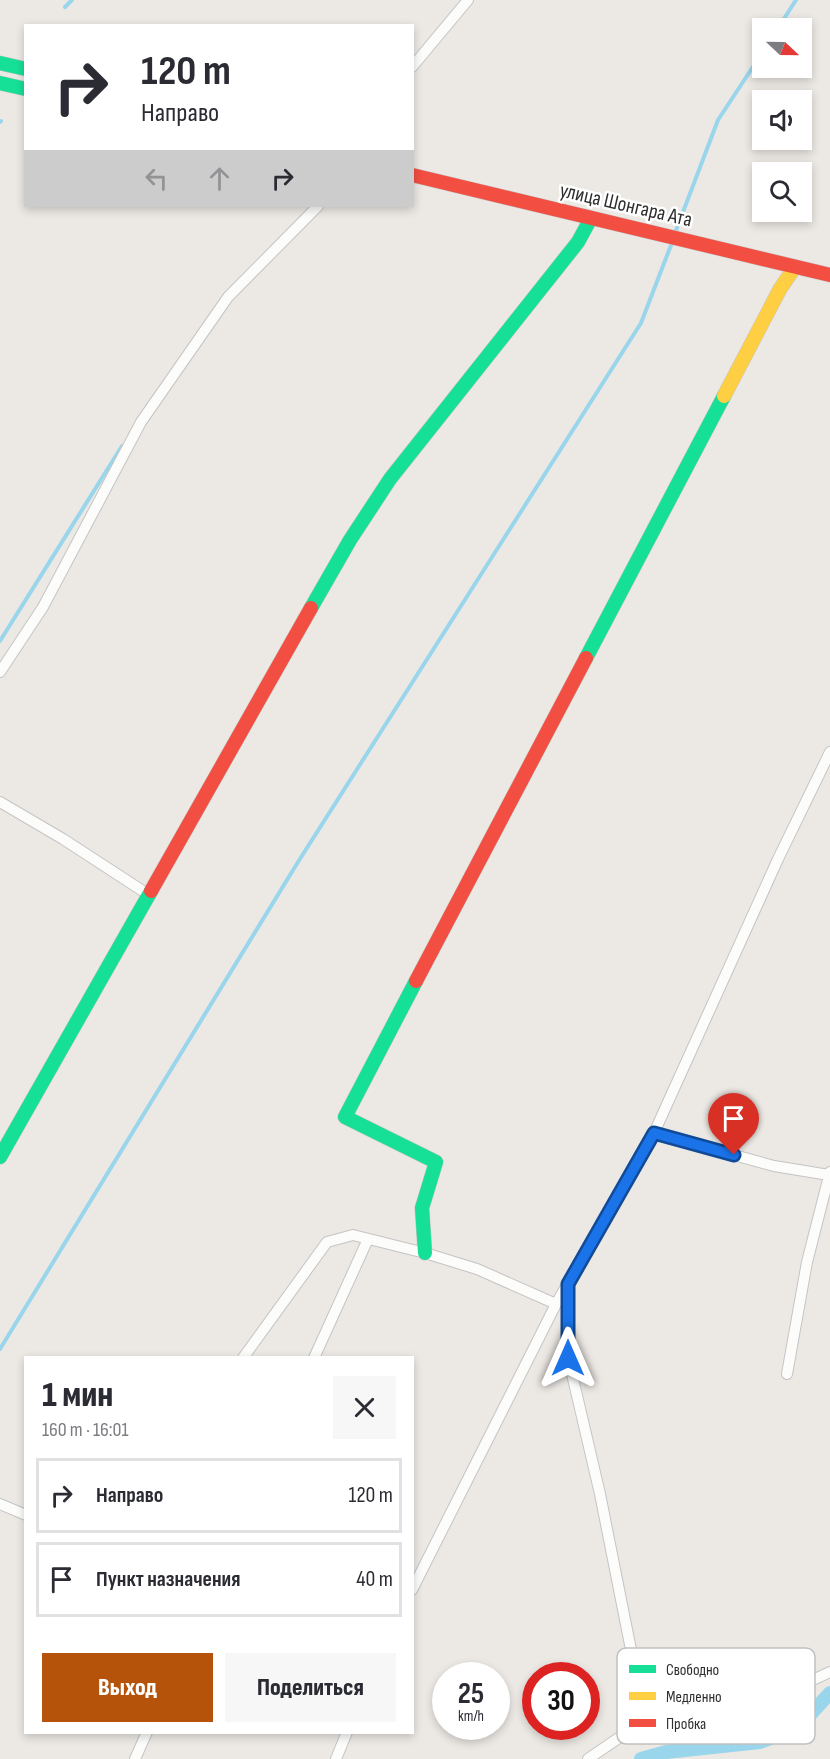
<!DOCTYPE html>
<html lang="ru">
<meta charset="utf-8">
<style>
:root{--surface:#fff;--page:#f7f7f7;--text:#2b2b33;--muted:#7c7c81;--line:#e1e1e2;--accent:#b45309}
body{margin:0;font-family:"Sofia Sans Condensed",sans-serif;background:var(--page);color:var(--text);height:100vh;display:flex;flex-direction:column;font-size:22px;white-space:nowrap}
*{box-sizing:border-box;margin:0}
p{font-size:20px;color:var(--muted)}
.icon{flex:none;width:33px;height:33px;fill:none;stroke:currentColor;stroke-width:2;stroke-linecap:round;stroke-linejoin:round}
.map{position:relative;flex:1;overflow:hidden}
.panel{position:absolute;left:24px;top:1356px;width:390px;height:378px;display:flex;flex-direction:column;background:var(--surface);border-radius:0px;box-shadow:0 3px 9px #0003}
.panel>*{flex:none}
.banner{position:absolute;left:24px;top:24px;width:390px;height:183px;border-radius:0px;box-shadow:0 3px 9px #0003;background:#fff;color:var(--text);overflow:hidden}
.needle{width:39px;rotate:112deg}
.controls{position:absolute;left:752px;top:18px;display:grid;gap:12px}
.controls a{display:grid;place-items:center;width:60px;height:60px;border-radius:0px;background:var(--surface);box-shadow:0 3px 9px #0003;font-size:30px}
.speed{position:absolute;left:432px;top:1662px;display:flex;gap:12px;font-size:30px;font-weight:700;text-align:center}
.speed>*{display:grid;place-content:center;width:78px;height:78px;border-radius:50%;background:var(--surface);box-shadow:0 3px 9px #0003;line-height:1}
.speed small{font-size:15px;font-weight:400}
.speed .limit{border:9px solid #d22;background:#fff;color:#111}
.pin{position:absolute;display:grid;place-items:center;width:51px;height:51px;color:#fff;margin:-62px -26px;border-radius:50% 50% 50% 0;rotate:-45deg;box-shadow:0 0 6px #0007}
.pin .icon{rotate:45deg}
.me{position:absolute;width:66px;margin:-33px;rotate:0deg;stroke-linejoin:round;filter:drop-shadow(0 0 4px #0008)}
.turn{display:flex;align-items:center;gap:21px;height:126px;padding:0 18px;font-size:27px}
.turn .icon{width:78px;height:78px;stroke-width:2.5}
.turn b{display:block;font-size:42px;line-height:51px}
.lanes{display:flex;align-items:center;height:57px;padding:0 18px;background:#0003;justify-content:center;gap:30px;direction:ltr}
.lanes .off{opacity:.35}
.round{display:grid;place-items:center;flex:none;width:63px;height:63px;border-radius:0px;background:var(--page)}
.summary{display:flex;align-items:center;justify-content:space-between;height:102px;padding:0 18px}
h1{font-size:36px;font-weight:800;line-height:45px}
.action{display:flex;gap:12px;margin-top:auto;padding:12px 18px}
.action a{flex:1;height:69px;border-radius:0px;background:var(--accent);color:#fff;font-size:24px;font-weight:800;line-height:69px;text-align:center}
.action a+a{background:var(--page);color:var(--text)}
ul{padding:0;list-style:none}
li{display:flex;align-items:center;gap:18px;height:75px;margin:0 12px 9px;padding:0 6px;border:3px solid var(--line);border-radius:0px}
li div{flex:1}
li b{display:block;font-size:22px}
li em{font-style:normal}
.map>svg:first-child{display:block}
</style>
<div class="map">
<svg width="830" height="1759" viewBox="0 0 830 1759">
<rect width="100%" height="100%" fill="#ece8e4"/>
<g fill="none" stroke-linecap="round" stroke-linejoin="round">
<path stroke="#99d6ec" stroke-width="4" d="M65 7 72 0
M778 28 796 0
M0 122 1 121
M675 233 718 120 762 53
M0 641 122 446
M0 1349 298 862 641 323 673 240"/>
<path stroke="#99d6ec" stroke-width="14" d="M641 1759 666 1752 760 1742 797 1729 830 1693"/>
<defs>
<path id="street" d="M412 67 468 0
M0 672 43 607 141 422 228 297 318 206
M0 802 63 839 149 895
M654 1133 774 1166 829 1175
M568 1284V1357L600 1494 645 1720
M243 1358 327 1242 353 1235 425 1253 477 1269 556 1304
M314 1358 368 1239
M787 1374 807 1262 830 1172
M0 1504 26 1515
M412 1590 556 1304 654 1133 778 859 830 752
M135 1759 147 1732
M336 1759 347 1732
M588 1759 645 1720 787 1692 830 1672"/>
<path id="fast" d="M0 63 26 69
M0 83 26 89
M311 608 350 540 390 479 578 242 591 218
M586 658 724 396
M416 981 345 1117 436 1162 422 1208 425 1253
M0 1157 151 891"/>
<path id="slow" d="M724 396 780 289 795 267"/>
<path id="jam" d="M412 175 830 275
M151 891 311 608
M416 981 586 658"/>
</defs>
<use href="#street" stroke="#c5c4c5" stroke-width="12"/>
<use href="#fast" stroke="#c5c4c5" stroke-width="15"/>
<use href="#slow" stroke="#c5c4c5" stroke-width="15"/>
<use href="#jam" stroke="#c5c4c5" stroke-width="15"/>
<use href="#street" stroke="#fcfcfb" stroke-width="10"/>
<use href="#fast" stroke="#16e098" stroke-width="14"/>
<use href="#slow" stroke="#ffcf43" stroke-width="14"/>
<use href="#jam" stroke="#f24e42" stroke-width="14"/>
</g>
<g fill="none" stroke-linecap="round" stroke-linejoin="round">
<defs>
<path id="route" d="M568 1358V1284L654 1133 734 1155"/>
</defs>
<use href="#route" stroke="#114b97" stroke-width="15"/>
<use href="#route" stroke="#1a73e8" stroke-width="10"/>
</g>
<g text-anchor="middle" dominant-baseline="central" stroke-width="5" stroke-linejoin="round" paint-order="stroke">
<g font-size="21" fill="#2e2e2e" stroke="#fff">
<text transform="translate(626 205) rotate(13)">улица Шонгара Ата</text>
</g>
</g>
<rect x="617" y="1648" width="198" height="96" rx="9" fill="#fff" stroke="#c0c0c0" stroke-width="1.5"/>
<rect x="629" y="1665" width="27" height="8" fill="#16e098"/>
<rect x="629" y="1692" width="27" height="8" fill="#ffcf43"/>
<rect x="629" y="1719" width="27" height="8" fill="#f24e42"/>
<g font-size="16" fill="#2e2e2e">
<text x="666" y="1675">Свободно</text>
<text x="666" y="1702">Медленно</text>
<text x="666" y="1729">Пробка</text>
</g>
</svg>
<div class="controls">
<a><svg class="needle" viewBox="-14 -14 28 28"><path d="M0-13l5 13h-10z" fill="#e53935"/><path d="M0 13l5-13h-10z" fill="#7c7c81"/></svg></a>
<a><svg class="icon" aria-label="sound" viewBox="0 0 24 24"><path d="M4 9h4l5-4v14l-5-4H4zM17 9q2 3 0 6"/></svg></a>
<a><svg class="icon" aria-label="search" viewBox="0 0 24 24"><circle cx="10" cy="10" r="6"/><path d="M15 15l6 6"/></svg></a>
</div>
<div class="speed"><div>25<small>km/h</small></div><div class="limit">30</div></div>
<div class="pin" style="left:734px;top:1155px;background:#d93025"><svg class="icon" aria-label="arrive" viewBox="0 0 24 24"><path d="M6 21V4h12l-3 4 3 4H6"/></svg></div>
<svg class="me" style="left:568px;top:1358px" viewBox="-20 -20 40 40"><path d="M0-17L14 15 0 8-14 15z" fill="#1a73e8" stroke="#fff" stroke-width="4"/></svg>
<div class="banner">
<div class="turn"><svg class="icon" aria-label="right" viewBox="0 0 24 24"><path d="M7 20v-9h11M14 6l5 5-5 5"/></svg><div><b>120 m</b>Направо</div></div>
<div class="lanes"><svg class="icon off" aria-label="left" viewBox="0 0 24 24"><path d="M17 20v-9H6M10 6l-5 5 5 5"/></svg><svg class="icon off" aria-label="ahead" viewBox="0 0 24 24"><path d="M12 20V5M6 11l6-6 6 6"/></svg><svg class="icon" aria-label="right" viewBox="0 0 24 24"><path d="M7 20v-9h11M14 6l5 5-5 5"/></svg></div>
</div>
<section class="panel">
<div class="summary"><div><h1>1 мин</h1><p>160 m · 16:01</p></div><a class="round"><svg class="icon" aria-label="close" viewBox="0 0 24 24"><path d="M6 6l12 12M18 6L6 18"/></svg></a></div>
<ul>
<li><svg class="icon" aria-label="right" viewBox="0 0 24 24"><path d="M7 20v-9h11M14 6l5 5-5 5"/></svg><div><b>Направо</b></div><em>120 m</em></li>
<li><svg class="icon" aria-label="arrive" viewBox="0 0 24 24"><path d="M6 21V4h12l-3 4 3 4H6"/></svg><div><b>Пункт назначения</b></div><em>40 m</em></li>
</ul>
<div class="action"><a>Выход</a><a>Поделиться</a></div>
</section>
</div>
